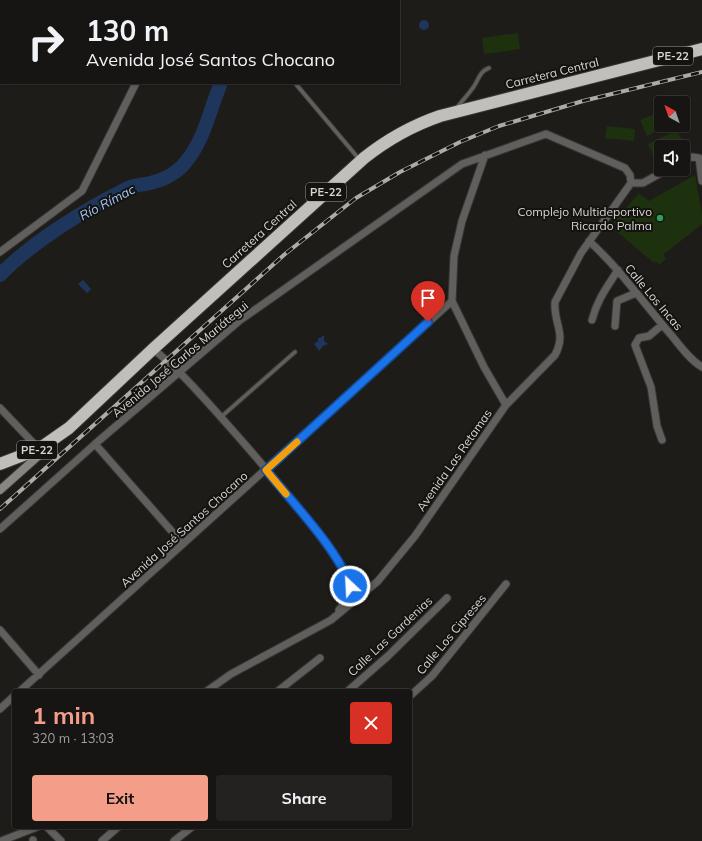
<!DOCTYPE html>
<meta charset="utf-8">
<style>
:root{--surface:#161513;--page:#232221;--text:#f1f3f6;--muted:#9e9fa0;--line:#353433;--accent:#f49e8a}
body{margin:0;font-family:Mulish,sans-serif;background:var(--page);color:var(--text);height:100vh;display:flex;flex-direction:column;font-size:15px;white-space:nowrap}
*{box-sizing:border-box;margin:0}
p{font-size:13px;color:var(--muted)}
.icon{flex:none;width:22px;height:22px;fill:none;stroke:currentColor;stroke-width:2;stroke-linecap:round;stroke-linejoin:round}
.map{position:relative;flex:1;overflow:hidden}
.sheet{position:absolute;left:12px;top:689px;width:400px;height:140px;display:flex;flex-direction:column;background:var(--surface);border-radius:4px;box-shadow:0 1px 3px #0004,0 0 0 1px var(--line)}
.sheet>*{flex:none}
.top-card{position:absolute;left:0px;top:0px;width:400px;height:84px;box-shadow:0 1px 3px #0004,0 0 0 1px var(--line);background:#161513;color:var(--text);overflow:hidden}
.needle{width:26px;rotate:320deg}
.buttons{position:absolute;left:654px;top:96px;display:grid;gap:8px}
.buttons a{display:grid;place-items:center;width:36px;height:36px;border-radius:4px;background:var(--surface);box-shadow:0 1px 3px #0004,0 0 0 1px var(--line);font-size:20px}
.pin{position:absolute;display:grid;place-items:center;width:34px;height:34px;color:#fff;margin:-41px -17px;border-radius:50% 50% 50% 0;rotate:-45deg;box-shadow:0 0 4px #0007}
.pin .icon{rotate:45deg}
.me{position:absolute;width:44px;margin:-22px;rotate:335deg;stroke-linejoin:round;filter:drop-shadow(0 0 3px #0008)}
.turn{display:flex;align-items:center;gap:14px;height:84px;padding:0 20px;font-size:18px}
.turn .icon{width:52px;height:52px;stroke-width:2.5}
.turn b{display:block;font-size:28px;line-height:34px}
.round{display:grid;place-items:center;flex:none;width:42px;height:42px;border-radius:4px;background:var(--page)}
.overview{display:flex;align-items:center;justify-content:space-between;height:68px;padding:0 20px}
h1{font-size:24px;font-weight:700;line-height:30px;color:var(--accent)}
.action{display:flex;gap:8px;margin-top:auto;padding:8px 20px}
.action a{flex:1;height:46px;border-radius:4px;background:var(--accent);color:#111;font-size:16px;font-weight:700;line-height:46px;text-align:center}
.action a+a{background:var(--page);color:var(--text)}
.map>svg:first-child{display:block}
</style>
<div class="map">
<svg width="702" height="841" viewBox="0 0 702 841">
<rect width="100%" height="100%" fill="#1e1c19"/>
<path fill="#1d310e" d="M518 33 520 49 484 54 482 38Z
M661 111V125H670L647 136 640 120Z
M607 126 635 129 634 141 605 138Z
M677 130 686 148 661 147V160L656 162 648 144Z
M695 175 702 214V224L663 255 666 259 659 265 656 261 654 263 615 230 617 226 614 222 639 193 649 201Z"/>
<path fill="#1e365c" d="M419 25a5 5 0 1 1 10 0a5 5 0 1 1-10 0Z
M83 280 91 289 87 293 78 284Z
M322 336H324V341L328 344 323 346 319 351 314 344 318 341V338H321Z"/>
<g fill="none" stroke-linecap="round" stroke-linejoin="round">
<path stroke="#1e365c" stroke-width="14" d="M262 1 263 0
M0 275C33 241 86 209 128 188 133 185 140 185 146 184 161 181 175 175 185 163 205 139 209 111 221 83"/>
<defs>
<path id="lane" d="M295 83 359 159
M456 109C461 102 467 96 472 89 478 82 479 71 489 68
M221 417 295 352"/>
<path id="street" d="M184 1 185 0
M485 155 462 221 454 256 452 301 484 367 506 405
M683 161 692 157 699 158 702 181
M631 183H643L668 169
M589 241C621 270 644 304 672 336 681 347 690 360 702 367
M0 252 82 191 136 83
M592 320C597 300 607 287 618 270
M615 326 617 301 636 293
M153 349C162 356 170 364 178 371 204 396 350 560 350 586 350 595 344 604 339 610
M0 408 39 449
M662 440 657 426 651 387 635 345 639 338 649 336 662 325
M95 444 183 544
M0 529 95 444 239 321 462 164 546 134 625 168 630 175 631 183 581 253 555 302C553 323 567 333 555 355L506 405 415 536 378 581 331 620 231 674 207 691
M0 630 39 675
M20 691 452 301
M278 691 320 658
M348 691 388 656 447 598
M410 696 432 676 506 584
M0 709 14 696
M47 827 61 841
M1 841 37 827
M33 841V840
M102 841 118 827
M174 841 192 827"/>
<path id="secondary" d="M0 490 46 449"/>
<path id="highway" d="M0 464 39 449 69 428 153 349 364 158C388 139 411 126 440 116L702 49"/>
</defs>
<use href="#lane" stroke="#383633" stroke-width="5.5"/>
<use href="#street" stroke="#383633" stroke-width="9"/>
<use href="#secondary" stroke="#383633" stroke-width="10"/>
<use href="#highway" stroke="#383633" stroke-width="14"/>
<use href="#lane" stroke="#605f5d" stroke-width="3.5"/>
<use href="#street" stroke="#605f5d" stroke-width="7"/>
<use href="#secondary" stroke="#878683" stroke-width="8"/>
<use href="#highway" stroke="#c1bfba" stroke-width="12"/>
<defs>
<path id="rail" d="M0 509 285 254 356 198 400 172 460 142 499 126 583 101 702 72"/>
</defs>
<use href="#rail" stroke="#adaba8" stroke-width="4"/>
<use href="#rail" stroke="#151310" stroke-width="2.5" stroke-dasharray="8" stroke-linecap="butt"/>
</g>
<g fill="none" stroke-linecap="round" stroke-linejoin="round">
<defs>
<path id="route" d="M350 586C339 550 290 500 266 470L428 322"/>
</defs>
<use href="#route" stroke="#114b97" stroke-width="10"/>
<use href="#route" stroke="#1a73e8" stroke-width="7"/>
<path stroke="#f59e0b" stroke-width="7" d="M286 494 266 470 297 442"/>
</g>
<circle fill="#2e9e5b" stroke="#151310" stroke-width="1.5" cx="660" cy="218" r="4"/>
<g text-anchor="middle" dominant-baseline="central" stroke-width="4" stroke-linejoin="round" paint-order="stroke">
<g fill="#151310" stroke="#9d9b98" stroke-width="1">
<rect x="653" y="47" width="40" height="18" rx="3"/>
<rect x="306" y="183" width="40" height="18" rx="3"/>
<rect x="17" y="441" width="40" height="18" rx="3"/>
</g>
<g font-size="11" font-weight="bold" fill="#d7d5d3">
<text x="673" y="56">PE-22</text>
<text x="326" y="192">PE-22</text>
<text x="37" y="450">PE-22</text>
</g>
<g font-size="12" fill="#d7d5d3" stroke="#151310">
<text transform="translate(552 73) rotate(-14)">Carretera Central</text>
<text transform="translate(259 234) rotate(-42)">Carretera Central</text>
<text transform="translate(654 297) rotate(50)">Calle Los Incas</text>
<text transform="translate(180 359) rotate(-40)">Avenida José Carlos Mariátegui</text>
<text transform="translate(454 460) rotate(-55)">Avenida Las Retamas</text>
<text transform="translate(184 529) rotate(-42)">Avenida José Santos Chocano</text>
<text transform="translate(451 634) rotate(-50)">Calle Los Cipreses</text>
<text transform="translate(390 636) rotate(-43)">Calle Las Gardenias</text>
</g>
<g font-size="12" fill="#d7d5d3" stroke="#151310" text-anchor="end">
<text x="652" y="211">Complejo Multideportivo<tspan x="652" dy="14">Ricardo Palma</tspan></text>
</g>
<g font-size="13" font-style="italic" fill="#a3c4f9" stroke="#151310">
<text transform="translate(107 202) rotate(-28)">Río Rímac</text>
</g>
</g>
</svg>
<div class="buttons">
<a><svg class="needle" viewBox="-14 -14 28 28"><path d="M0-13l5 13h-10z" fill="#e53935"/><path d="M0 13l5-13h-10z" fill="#9e9fa0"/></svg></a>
<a><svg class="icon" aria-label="sound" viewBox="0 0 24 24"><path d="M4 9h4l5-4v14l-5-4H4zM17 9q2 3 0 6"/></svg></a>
</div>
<div class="pin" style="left:428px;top:322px;background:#d93025"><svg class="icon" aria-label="arrive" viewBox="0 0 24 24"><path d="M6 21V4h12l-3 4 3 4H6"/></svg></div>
<svg class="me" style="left:350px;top:586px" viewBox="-20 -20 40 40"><circle r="17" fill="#1a73e8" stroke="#fff" stroke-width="3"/><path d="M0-11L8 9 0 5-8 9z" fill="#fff"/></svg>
<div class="top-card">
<div class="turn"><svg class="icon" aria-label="right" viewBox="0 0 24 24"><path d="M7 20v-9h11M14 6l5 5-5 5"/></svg><div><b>130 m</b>Avenida José Santos Chocano</div></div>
</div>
<section class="sheet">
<div class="overview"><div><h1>1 min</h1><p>320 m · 13:03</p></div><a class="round" style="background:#d93025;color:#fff"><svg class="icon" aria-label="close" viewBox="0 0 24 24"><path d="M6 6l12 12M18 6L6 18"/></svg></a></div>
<div class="action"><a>Exit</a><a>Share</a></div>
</section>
</div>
